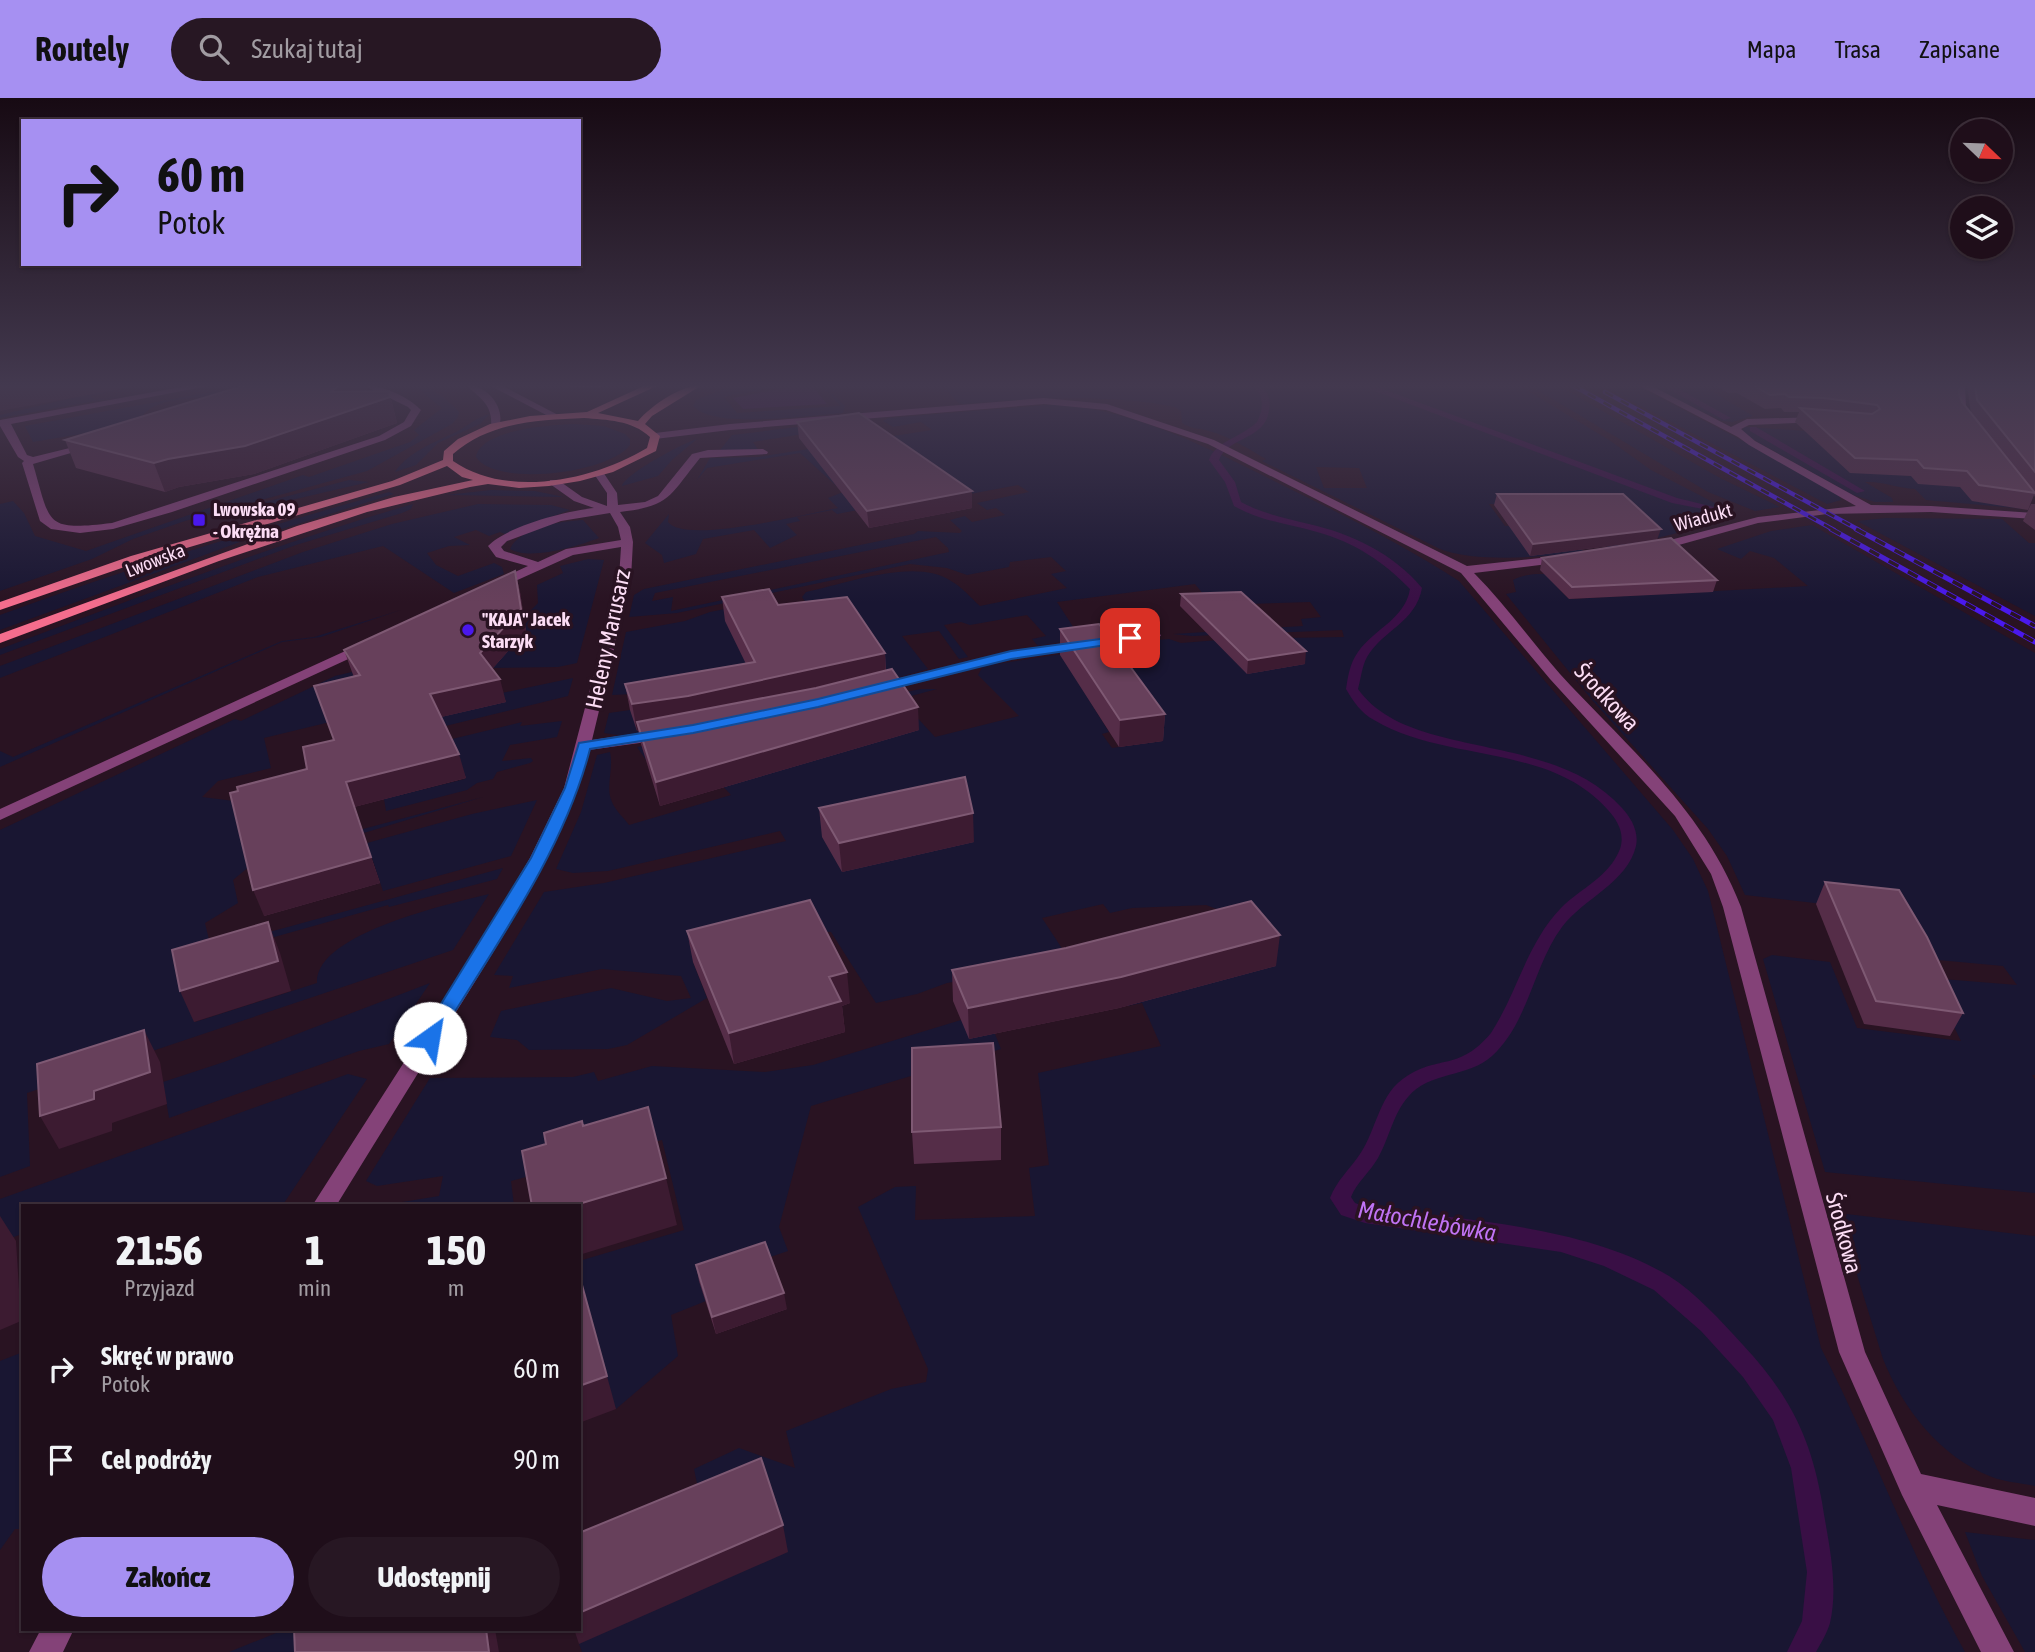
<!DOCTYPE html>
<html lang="pl">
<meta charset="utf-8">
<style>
:root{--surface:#1f0e1a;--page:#271723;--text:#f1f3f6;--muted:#a19ca2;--line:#3c2e39;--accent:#a690f2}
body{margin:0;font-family:"Asap Condensed",sans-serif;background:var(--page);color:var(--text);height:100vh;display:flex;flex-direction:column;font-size:26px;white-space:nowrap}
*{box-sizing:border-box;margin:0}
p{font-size:23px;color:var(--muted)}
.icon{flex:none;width:38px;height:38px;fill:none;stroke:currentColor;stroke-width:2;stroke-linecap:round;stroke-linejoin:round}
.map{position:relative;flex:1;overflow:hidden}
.drawer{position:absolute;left:21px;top:1106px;width:560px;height:427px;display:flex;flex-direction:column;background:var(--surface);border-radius:0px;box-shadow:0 2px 5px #0004,0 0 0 2px var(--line)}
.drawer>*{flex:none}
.hud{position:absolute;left:21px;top:21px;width:560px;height:147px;border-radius:0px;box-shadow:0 2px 5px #0004,0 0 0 2px var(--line);background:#a690f2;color:#111;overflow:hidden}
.needle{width:46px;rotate:113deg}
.tools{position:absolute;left:1950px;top:21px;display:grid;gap:14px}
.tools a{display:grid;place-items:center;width:63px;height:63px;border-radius:50%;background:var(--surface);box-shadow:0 2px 5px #0004,0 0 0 2px var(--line);font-size:35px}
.pin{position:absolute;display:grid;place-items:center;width:60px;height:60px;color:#fff;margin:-30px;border-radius:14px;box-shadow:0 4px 10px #0006}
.me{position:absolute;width:77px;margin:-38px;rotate:32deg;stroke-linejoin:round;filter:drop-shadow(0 0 5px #0008)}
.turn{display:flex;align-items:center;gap:24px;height:147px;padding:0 21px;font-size:32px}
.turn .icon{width:91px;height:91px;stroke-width:2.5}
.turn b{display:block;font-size:49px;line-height:60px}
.eta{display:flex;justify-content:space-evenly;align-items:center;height:119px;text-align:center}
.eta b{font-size:42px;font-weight:800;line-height:49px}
.button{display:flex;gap:14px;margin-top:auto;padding:14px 21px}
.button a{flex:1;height:80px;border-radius:42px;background:var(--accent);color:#111;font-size:28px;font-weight:800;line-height:80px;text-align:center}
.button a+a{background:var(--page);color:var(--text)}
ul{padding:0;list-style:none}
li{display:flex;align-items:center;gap:21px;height:91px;padding:0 21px}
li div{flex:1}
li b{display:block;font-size:26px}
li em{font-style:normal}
header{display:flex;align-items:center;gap:42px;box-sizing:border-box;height:98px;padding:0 35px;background:var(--accent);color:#111}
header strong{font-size:33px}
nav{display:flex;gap:38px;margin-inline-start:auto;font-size:24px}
.search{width:490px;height:63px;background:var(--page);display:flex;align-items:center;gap:18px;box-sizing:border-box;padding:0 24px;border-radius:38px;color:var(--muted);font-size:26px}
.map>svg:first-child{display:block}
</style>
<header>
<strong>Routely</strong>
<div class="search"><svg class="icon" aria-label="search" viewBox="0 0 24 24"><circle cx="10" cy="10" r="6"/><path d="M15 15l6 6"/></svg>Szukaj tutaj</div>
<nav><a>Mapa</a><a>Trasa</a><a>Zapisane</a></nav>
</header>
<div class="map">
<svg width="2035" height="1554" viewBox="0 0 2035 1554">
<rect width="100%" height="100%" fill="#291322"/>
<path fill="#191632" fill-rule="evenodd" d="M413 287C431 287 447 301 459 314L458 319 452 326 367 373 185 423 133 441 92 461 0 493V406L13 403 24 415 35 438 86 453 303 377 309 379 410 344 419 337 414 332 442 310Z
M733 287H786L724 299 737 315 840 308 823 288 845 308 843 315C809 317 715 332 693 308L696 302Z
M943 287H1518L1609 342 1651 372 1736 416C1726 423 1626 450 1610 449 1595 448 1565 417 1554 406H1489L1505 428 1562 429 1584 454C1547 459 1474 465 1440 451L1262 363 1266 361C1248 351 1229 338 1209 333 1199 330 1191 331 1182 325L1181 313 1175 309C1105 295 1033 301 962 306L958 305ZM1316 369 1359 370 1367 390H1324Z
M1529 287H1557L1720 380 1780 409 1755 413 1708 394Z
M1601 287H1635L1789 367 1839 398 1841 402 1827 406Z
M1646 287H1701L1753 318 1732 324 1722 323Z
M110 291 113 293 90 298 95 302 129 297 0 320V317Z
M222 292C202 305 162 295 143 317L147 325 33 344 25 328Z
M1956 297 2026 411 1926 402 1915 391C1897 390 1883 383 1865 384L1892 400 1893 404H1875L1853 397 1752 341 1742 332 1745 329 1808 333Z
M1059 306C1141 314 1212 352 1284 388 1344 417 1403 447 1459 483L1673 732 1693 761 1708 793 1821 1250C1872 1350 1910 1456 1965 1554H582L579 1546 703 1414 694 1371 739 1350 795 1370 786 1333 891 1291 926 1284 928 1271 858 1109 895 1089 916 1088 915 1122 1035 1118 1029 1070 1049 1067 1038 975 1161 948 1142 905 1127 908 1233 817 1206 807 1132 810 1110 815 1103 806 1042 820 1065 855 1023 871 947 885 917 896 876 905 831 834 813 833 693 864 707 900 627 947 608 951 529 952 517 942 490 939 501 913 611 890 667 903 691 900 681 878 602 871 509 890 513 878 494 877 544 794 604 785 786 743 780 733 608 773 573 775 556 771 581 714 597 657 610 654C614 670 605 690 612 704 615 712 624 720 629 727L731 697 710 674 655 675 637 649 921 591H937L900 601 935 639 1019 618 978 577 983 568 1147 543 1169 541 1181 545 1282 537 1284 540 1344 539 1342 532 1192 538 1173 536 1303 528 1301 521 1321 519 1310 504 1212 507 1195 486 1057 504 1081 541 1038 548 1032 541 1046 538 1027 517 970 527 961 524 944 527 968 559 959 561 939 533 902 538 928 571 849 594 623 638 604 635 609 615 630 612 676 594 612 597 626 534 685 523 710 514 756 505 809 509 802 499 806 494C845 486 916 459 951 483 962 489 971 500 980 508L1067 490 1051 476 1066 473 1051 459 1010 464 1009 469 967 477 947 470 910 466 677 515 629 519 634 497 644 491 914 436 918 433 960 435 962 433 950 422 965 418 972 424 1005 417 996 410 987 412 977 405 1029 394 1018 387 970 396 951 394 837 416 832 412 797 419 800 423 786 426 797 437 770 450 754 432 703 441 696 456 664 465 662 457 645 445 669 416 668 424C685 447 809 415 838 410L828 400 843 394 800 355 707 370 697 382 710 360 757 359 932 332 921 324 893 329 883 323 888 320ZM936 439 948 450 949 454 671 513 673 499 652 503 655 495ZM1091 605 1163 643 1112 650 1102 636 1109 634Z
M490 316 480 326 438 345 416 367 395 374C408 354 435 344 456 334 468 328 476 319 490 316Z
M574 326 604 328 625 336 630 341V347C610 375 496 390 476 359 481 331 551 327 574 326Z
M823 326 829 332 753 344 759 353 720 352 732 337Z
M697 341 672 362 658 378 622 388C625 376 683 345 697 341Z
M349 382 369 384 253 411 250 408Z
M491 392 535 393 564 399 446 397Z
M389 394 394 396 240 444 0 532V517C128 470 258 431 389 394Z
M413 406 411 411 402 415 296 447 0 557V551C137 500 274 446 413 406Z
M478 406 551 407 570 412 505 436 500 434 489 438 476 432 454 439 470 447 449 448 427 455 436 467 458 478 494 465 502 469 504 476 454 495 383 448 258 479 0 580V568L303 454 392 426Z
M1886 420 2002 421 2029 445H2035V518L1857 423Z
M583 422 599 440C578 448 530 463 510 451 520 429 562 423 583 422Z
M1812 427 2035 555V977H2032L2035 982V1095L1825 1074 1763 861 1772 857 1830 864 1857 930 1961 943 1930 880 2017 887 2003 868 1938 862 1908 816 1745 797 1727 758 1708 731 1592 602 1506 496 1516 494 1513 482C1529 473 1552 477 1569 477L1558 490 1569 501 1808 488 1774 460 1750 453 1741 461 1717 451 1771 433Z
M588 461 604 462 577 565 558 569 487 570 320 606 327 624H330L264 640 271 670 218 683 202 699 258 706 273 755 483 699 367 734 256 763 233 782 238 805 205 825 211 850 503 770 497 781 389 809 388 807 182 865 195 924 317 885C315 835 450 806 489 796L453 852 27 995 30 1068 0 1079V732L235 621 241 623 335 578 352 574 358 585 515 545 526 533 521 531 534 516 529 514 538 505 537 487 563 475 560 468Z
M401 512 321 539 282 544 0 669V653L13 659 282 543 314 539Z
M573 580 568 598 433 631 424 601 497 596Z
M562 623 557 639 510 647 502 663 531 660 533 663 530 665 497 674 493 681 477 685 467 692 386 713 384 701 465 681 448 642 522 624 520 628Z
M537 702 511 758 383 793 367 745 472 716Z
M430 885 389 946 359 953 169 1020 163 984 224 964Z
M961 922 995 936 1001 951 811 1008 779 1129 788 1153 700 1183 706 1203 671 1217 678 1258 616 1311 579 1224V1163L684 1132 662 1042 511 1083 514 1108H378L439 1098 443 1078 377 1088 366 1083 430 980 573 979 594 974 598 983 652 968 765 974 813 967Z
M348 976 367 981 282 1108H23V1143L22 1136 0 1144V1101Z
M1838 1115 2035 1138V1388C2021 1385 2005 1384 1992 1379 1940 1359 1903 1311 1883 1261Z
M23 1254V1431H15L0 1452V1263Z
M1965 1434 2035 1442V1554H2025L1982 1478Z
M286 1531H310L313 1554H229Z"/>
<path fill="#390f45" d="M800 287 813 289 827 306 743 311 733 300Z"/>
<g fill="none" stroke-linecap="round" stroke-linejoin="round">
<path fill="#390f45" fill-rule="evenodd" d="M1253 287H1262C1269 296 1271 303 1269 313 1265 342 1227 339 1219 362L1235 384 1241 404C1263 416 1286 420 1309 426 1352 436 1393 455 1422 490 1416 524 1383 532 1367 559 1362 568 1361 580 1358 591 1410 664 1551 631 1622 710 1631 720 1639 733 1636 748 1627 785 1584 800 1562 829 1533 868 1529 924 1492 958 1468 980 1429 973 1408 999 1393 1016 1389 1041 1378 1060 1370 1074 1357 1084 1351 1099L1355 1105 1366 1109C1462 1122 1584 1127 1669 1178 1696 1195 1721 1223 1743 1247 1788 1295 1811 1339 1822 1404 1828 1443 1839 1486 1830 1525 1827 1535 1821 1545 1816 1554H1787L1802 1523 1807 1474 1791 1370 1773 1322 1743 1279 1701 1233 1654 1192 1604 1168 1561 1154 1365 1125 1341 1117 1330 1100C1337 1082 1350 1071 1360 1056 1377 1031 1379 995 1407 978 1440 957 1459 973 1491 935 1517 895 1527 845 1561 810 1581 790 1609 779 1620 751 1625 736 1618 723 1608 712 1549 645 1446 665 1374 622 1361 615 1353 603 1346 591 1348 578 1350 565 1358 554 1374 531 1405 521 1410 491 1384 464 1354 444 1317 434 1289 426 1260 423 1234 408L1225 384 1209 362C1215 343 1244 338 1257 324 1264 311 1264 298 1253 287Z
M1359 287H1372L1677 400 1718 410 1713 413 1672 405Z
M1661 287H1672L1731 320 1724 322Z
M1750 329H1756L1865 393 1857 395 1750 333Z"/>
<path fill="#844278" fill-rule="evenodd" d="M192 287H213L11 326 27 357 33 359 90 345 95 348 33 366C51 427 44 433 112 425L379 338 404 324 411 312 408 309 363 287C381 287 408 298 421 312L411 328 385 342 172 414 113 431 80 435 51 431 40 423 22 365 24 363 18 359 0 328V322Z
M466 287C487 287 506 309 499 330L491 328C493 307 480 300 466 287Z
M489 287H501L560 318 552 320Z
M542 287H604L600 290Z
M1638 287H1650L1731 329 1747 321 1821 319 1823 321 1818 324 1749 327 1741 331 1755 343 1871 407 1931 408 2035 415V421L1931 414 1827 416 1758 425 1668 450 1651 451V447L1758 419 1856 408 1749 347 1738 339Z
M1957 287H1965L1966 310 1971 326H1965L1956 310Z
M1044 300 1107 306 1214 342 1467 468 1568 457V463L1564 464 1474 475C1505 506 1531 543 1560 576 1629 651 1703 711 1741 809L1865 1254 1921 1376 2035 1400V1428L1937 1407 2014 1554H1981L1902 1397 1839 1254 1723 809 1711 776 1675 718 1550 581 1461 475 1208 346 1106 312 1044 306 730 332 655 341 650 338 655 335 730 326Z
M763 351 768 354 767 356 700 360C669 398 671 408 620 414L630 429 633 444 631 480 592 642 661 632 669 637 661 642 589 652C568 738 517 815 471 890 426 962 381 1035 336 1108H312L472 858 530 760 564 690 619 480 621 449 573 457 495 492 491 491V485L528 468 496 459 488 448C507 428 566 413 594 410L574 403 550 386V382H558L582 399 607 408V395L594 376 599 373 603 374 617 395 618 407 645 404 658 398 692 356 708 352ZM610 415 618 429 621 442 566 451 538 464 504 453 501 449 507 443 561 423Z
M1154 533 1161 537 1159 540 1011 561 880 594 873 590 875 587 1011 553Z
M365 544 372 548 370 551 0 722V711Z
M41 1531H74L63 1554H29Z"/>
<path fill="#f46d8d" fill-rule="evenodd" d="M646 287H659L598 315 638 323C652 307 681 287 702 287L652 318 645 326 660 338 656 353 613 374 580 383 549 388 519 390 488 386 470 389 367 414 219 463 0 545V536L297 428 394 399 473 382 462 379 447 368 400 387 139 464 0 512V504L131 458 392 383 443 362 444 353 458 341 490 326 530 318 587 314ZM584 320C607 322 632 322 650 339L647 350C594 382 508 401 453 363V356C490 324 537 322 584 320Z"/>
<defs>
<path id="rail-far1" d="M1572 287 1834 432
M1605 294 1859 432"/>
<path id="rail" d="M1831 431 2035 544
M1856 431 2035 528"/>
</defs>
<use href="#rail-far1" stroke="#4a18ed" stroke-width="4.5"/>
<use href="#rail" stroke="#4a18ed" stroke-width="5"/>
<use href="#rail-far1" stroke="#291322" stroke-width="2.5" stroke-dasharray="9" stroke-linecap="butt"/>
<use href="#rail" stroke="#291322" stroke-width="3.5" stroke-dasharray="11" stroke-linecap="butt"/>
</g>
<path fill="#552d48" d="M1716 287H1959V296L1962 304 1971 316 1967 287H2035V399L2034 397 2028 412 1972 403 1960 389 1918 386 1911 378 1850 375 1795 324 1799 314H1784L1781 310 1765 311 1737 295H1728Z
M368 293H389L397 325 254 376 179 389 165 394 76 370 65 342Z
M797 324 972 410 869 430 799 340Z
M1497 396 1657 442 1530 458 1494 407Z
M2031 406H2035V432L2023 423Z
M1542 460 1717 482 1713 494 1569 501 1540 472Z
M515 473 520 494 526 533 492 571 506 604 441 619 466 680 354 709 380 785 264 818 307 671 334 642 314 588 354 579 352 574 344 552Z
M1181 496 1305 566 1247 576 1180 508Z
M722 499 778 507 885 555 886 573 919 632 660 708 641 646 638 632 637 633 630 612 625 586 746 566 725 523Z
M1060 531 1165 616 1163 643 1119 649 1060 557Z
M819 710 974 744 842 774 822 739Z
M1825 784 1963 915 1950 938 1864 926 1816 806Z
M687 833 850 905 842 908 845 934 734 966 693 864Z
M1276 868 1119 910 969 941 953 903 952 872Z
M1001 1029V1062L914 1066 912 1034Z
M696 1167 787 1211 716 1236 699 1183Z"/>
<path fill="#3c1b31" d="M0 287H143L0 313Z
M339 287H367L369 295 389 293 397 325 254 376 179 389 165 394 154 365 331 294Z
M972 393V410L869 430 867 413Z
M1661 431 1657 442 1530 458 1533 446Z
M515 473 520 494 526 533 486 578 480 555Z
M1306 553 1305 566 1247 576 1248 562Z
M885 555 886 581 637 624 638 632 637 633 632 606Z
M500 581 506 604 437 620 430 596Z
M918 609 919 632 660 708 656 684Z
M1165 616 1163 643 1119 649 1120 622Z
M459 656 466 680 354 709 346 684Z
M973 715 974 744 842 774 839 745Z
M371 759 380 785 264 818 253 792Z
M268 824 280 855 291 893 194 924 180 893Z
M1280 837 1276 868 1119 910 969 941 968 910Z
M847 874 850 905 842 908 845 934 734 966 729 935 829 879Z
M144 932 160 964 167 1006 112 1025V1033L59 1051 40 1018 94 993Z
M666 1080 677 1127 579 1157V1108H572Z
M0 1118 16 1143 21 1223 0 1232Z
M582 1187 616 1311 579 1325V1288Z
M784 1195 787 1211 716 1236 712 1219Z
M783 1427 788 1454 579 1546 574 1531H579V1515Z
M486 1531H495L499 1554H489Z"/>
<path fill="#67405b" stroke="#7e5973" stroke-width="2" d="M246 287H339L331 294 389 293 390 299 245 348 168 361 154 365 65 342Z
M1753 287H1959V296L1962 304 2035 395 1979 387 1967 373 1924 370 1917 362 1855 360 1800 310 1872 316 1880 311 1877 307 1824 300 1789 299 1785 296 1770 297Z
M1975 287H2035V374L1977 302Z
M859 315 972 393 867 413 797 324Z
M1497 396H1623L1661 431 1533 446Z
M1671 440 1717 482 1572 489 1542 460Z
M515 473 521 511 480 555 500 581 430 596 459 656 346 684 371 759 253 792 230 695 238 693 237 689 307 671 303 649 334 642 314 588 360 577 344 552Z
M769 491 778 507 847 499 885 555 688 598 632 606 625 586 755 564 722 499Z
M1241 494 1306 553 1248 562 1181 496Z
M1099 526 1165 616 1120 622 1060 531Z
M892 571 918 609 656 684 637 624 816 590Z
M965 679 973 715 839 745 819 710Z
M1825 784 1899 792 1927 839 1963 915 1876 903Z
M810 802 847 874 829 879 841 903 729 935 687 833Z
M1251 803 1280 837 1121 879 968 910 952 872 1066 850Z
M268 824 278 863 180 893 172 852Z
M144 932 150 974 94 993V1001L40 1018 37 966Z
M993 945 1001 1029 912 1034V950Z
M648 1009 666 1080 572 1108H532L522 1053 546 1046 544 1035 582 1023 583 1028Z
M765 1144 784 1195 712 1219 696 1167Z
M582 1187 607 1278 579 1288V1188Z
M761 1360 783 1427 579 1515V1435Z
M294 1531H486L489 1554H295Z"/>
<linearGradient id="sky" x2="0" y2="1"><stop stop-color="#170a13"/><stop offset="0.57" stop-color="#43394f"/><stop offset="1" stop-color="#43394f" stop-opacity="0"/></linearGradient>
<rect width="2035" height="505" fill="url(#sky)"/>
<path fill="#1a73e8" stroke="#114b97" stroke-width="2" d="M1130 537 1134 538V543L1011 561 818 609 693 635 590 651C563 756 492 852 436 944H423L420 940 531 760 565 690 579 645 693 627 818 601 1011 553Z"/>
<g fill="#4a18ed" stroke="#291322" stroke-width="2.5">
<rect x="192" y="415" width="14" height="14" rx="3.5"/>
<circle cx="468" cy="532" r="7"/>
</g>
<g text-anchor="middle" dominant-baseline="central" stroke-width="7" stroke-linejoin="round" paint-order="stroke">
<g font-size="19" font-weight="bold" fill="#fcddf5" stroke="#291322" text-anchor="start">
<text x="213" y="411">Lwowska 09<tspan x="213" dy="22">- Okrężna</tspan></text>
<text x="482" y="521">"KAJA" Jacek<tspan x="482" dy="22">Starzyk</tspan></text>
</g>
<g font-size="19" fill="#fcddf5" stroke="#291322">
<text transform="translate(1703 419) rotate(-16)">Wiadukt</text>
<text transform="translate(155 462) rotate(-21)">Lwowska</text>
</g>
<g font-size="23" fill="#fcddf5" stroke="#291322">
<text transform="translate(608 541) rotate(-78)">Heleny Marusarz</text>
<text transform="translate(1607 599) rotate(47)">Środkowa</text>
<text transform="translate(1844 1135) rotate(75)">Środkowa</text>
</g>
<g font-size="24" font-style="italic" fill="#c073f4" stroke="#291322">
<text transform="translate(1427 1123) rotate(10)">Małochlebówka</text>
</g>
</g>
</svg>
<div class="tools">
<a><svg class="needle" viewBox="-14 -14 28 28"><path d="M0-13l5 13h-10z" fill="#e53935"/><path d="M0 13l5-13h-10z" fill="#a19ca2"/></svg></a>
<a><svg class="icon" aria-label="layers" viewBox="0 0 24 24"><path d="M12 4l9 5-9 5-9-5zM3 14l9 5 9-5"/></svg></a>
</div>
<div class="pin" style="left:1130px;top:540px;background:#d93025"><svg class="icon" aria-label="arrive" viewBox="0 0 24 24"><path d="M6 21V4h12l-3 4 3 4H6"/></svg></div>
<svg class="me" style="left:430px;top:940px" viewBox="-20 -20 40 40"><circle r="19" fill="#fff"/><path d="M0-13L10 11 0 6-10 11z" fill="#1a73e8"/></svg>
<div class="hud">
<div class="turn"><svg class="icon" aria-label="right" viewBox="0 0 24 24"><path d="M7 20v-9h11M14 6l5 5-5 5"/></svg><div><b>60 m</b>Potok</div></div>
</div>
<section class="drawer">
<div class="eta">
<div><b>21:56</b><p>Przyjazd</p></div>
<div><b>1</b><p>min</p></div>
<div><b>150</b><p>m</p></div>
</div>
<ul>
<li><svg class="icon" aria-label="right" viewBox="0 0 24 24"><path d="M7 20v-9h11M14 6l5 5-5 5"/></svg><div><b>Skręć w prawo</b><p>Potok</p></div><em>60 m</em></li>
<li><svg class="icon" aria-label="arrive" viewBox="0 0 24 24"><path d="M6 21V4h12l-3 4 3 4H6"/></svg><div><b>Cel podróży</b></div><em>90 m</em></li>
</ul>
<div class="button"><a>Zakończ</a><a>Udostępnij</a></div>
</section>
</div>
